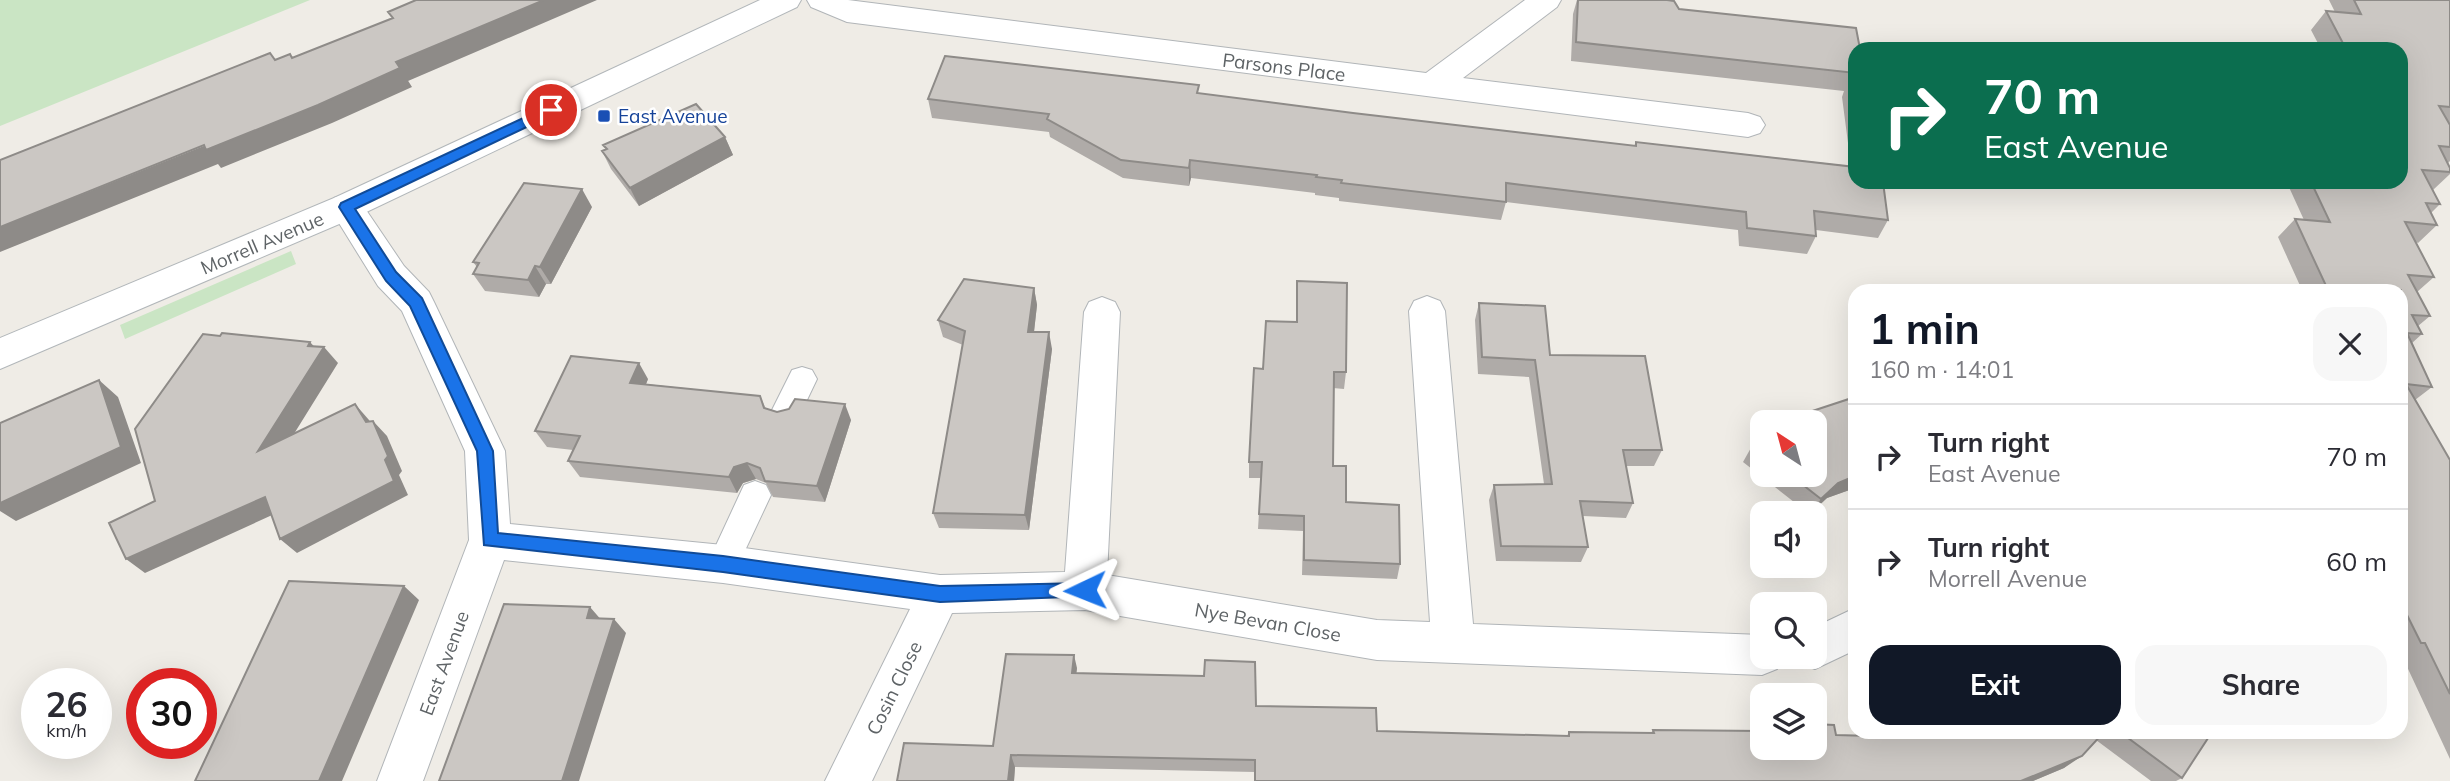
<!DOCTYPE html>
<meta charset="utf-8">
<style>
:root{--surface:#fff;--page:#f7f7f7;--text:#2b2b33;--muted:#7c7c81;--line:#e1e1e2;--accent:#111827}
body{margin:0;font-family:Mulish,sans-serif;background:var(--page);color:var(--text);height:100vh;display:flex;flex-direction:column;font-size:26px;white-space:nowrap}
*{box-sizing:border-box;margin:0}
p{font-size:23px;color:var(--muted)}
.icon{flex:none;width:38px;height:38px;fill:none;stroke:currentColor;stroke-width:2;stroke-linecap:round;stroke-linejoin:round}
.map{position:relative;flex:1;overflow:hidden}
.details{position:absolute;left:1848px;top:284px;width:560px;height:455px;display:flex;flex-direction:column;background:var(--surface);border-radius:21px;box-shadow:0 7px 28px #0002}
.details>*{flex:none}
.banner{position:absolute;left:1848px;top:42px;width:560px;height:147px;border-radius:21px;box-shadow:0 7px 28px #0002;background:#0b6e4f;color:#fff;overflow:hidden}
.needle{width:46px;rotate:324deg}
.controls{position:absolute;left:1750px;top:410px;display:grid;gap:14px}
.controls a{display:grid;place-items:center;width:77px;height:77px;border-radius:14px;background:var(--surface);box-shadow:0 7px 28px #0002;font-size:35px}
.speed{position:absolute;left:21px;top:668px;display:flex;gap:14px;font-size:35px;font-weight:700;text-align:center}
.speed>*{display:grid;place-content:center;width:91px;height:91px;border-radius:50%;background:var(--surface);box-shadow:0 7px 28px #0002;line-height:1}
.speed small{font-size:18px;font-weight:400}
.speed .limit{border:10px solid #d22;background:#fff;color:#111}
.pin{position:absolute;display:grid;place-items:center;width:60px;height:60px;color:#fff;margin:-30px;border:4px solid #fff;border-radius:50%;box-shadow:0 2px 7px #0007}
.me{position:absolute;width:77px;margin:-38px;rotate:268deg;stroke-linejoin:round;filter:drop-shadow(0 0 5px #0008)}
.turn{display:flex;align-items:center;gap:24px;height:147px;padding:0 21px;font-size:32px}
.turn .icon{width:91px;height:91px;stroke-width:2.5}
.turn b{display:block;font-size:49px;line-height:60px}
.round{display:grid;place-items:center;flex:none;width:74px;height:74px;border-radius:21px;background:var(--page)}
.overview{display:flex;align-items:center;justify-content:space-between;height:119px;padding:0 21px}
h1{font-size:42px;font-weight:700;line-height:52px;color:var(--accent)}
.cta{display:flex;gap:14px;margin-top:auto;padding:14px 21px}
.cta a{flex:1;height:80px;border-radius:21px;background:var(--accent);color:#fff;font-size:28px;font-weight:700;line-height:80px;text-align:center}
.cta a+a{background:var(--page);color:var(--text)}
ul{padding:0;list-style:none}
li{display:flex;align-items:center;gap:21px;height:105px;padding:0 21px;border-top:2px solid var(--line)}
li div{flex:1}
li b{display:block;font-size:26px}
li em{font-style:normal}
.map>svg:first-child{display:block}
</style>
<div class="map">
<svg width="2450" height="781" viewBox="0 0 2450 781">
<rect width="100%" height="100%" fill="#efece6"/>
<path fill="#cae5c4" d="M0 0H310L0 126Z
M291 251 296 264 125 339 120 325Z"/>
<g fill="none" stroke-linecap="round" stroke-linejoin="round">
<defs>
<path id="lane" d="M802 367 812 370 817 379 796 423 785 426 774 423 770 414 792 370Z
M755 481 766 485 771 495 734 574 723 578 712 574 707 564 712 554 744 485Z"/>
<path id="street" d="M807 0H848L1426 73 1525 0H1561L1557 7 1463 78 1748 113 1760 117 1765 125 1760 133 1748 137 847 22 811 7Z
M346 194 358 198 404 266 429 292 434 302 505 451 510 524 723 545 940 575 1065 572 1084 312 1089 302 1102 297 1115 302 1120 312 1107 575 1377 620 1430 622 1409 311 1414 301 1427 296 1440 301 1445 311 1473 624 1762 635V656H1783L1777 669 1762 675 1377 660 1085 610 952 613 872 781H825L910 609 723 583 504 560 423 781H377L469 540 465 451 402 311 378 286 329 207 334 198Z
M1855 608V650L1815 669 1800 663 1796 656H1815V627Z"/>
<path id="secondary" d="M760 0H801L797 7 358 216 0 369V338L334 198Z"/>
</defs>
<use href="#lane" stroke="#b1b5b8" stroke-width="2"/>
<use href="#street" stroke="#b1b5b8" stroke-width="2"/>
<use href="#secondary" stroke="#b2b7ba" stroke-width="2"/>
<use href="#lane" fill="#fff" fill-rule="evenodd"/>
<use href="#street" fill="#fff" fill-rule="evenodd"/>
<use href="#secondary" fill="#fff" fill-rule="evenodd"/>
</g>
<path fill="#afaba8" d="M1577 0H1667L1679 9 1855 49V182L1888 220 1878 238 1816 230V236L1807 254 1739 246 1738 230 1506 202 1501 220 1339 201V198L1315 195V193L1191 178 1189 186 1123 178 1050 137 1049 132 932 118 928 99 1199 94 1353 113 1634 146 1636 142 1851 166 1842 97 1844 91 1571 61 1573 14Z
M2329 0H2450V161L2448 163 2450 168V174L2433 190 2440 204 2431 213 2437 225 2418 243 2416 242 2434 277 2417 292 2430 316 2418 326 2422 334 2412 343 2432 387 2415 400 2450 460V759L2402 656H2401V290H2302L2278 237 2295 219 2304 220 2288 185 2291 182H2401V49H2321L2311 30 2326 11 2335 12Z
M725 137 733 155 639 206 611 169 602 151 606 149 603 145Z
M592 207 551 284H546L539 297 485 291 473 274 477 267 473 262Z
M1297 281 1346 372 1344 389 1333 388V466L1346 502 1400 564 1397 579 1302 575 1303 531 1258 529 1261 478H1249V462L1263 369 1296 322Z
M1034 288 1037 305 1034 332 1052 349 1029 530 939 528 933 513 963 345 943 337 938 320Z
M1479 303 1550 355 1662 450 1654 466H1626L1633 503 1626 518 1583 516 1588 547 1581 562 1496 561 1489 500 1494 485 1544 484 1529 377 1478 374 1475 320Z
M648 379 646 384 760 396 766 409 777 412 851 420 825 502 773 497 766 483 756 479 743 483 737 493 580 477 568 461 573 450 547 447 535 431Z
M1855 397V488L1827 498 1811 513H1808L1743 462 1752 446 1762 437V474H1815Z
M1077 668 1076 673 1256 706 1377 731 1567 736 1569 732 1651 733 1653 730 1760 731 1762 728V747L1836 735 1924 737 1922 732H2212L2182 778 2176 781H2151L2096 740 2064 768 2033 781H1254L1255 772 1015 767 1014 781H897L993 746Z"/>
<path fill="#8e8b88" d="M544 0H597L408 81 396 62Z
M400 68 412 87 332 123 221 168 218 164 0 252V227Z
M725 137 733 155 639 206 630 188Z
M1190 160 1191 178 1189 186V168Z
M582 189 592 207 551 284 540 267Z
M535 266 546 284 539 297 528 280Z
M1034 288 1037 305 1032 349 1028 332Z
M1049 332 1052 349 1029 530 1025 515Z
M310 342 320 353 324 347 338 363 274 466 258 451Z
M639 363 648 379 640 399 630 383Z
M99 380 118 397 141 463 16 521 0 511V498Z
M355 404 369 420 380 437 366 422Z
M845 404 851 420 825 502 817 486Z
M373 421 387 436 402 471 399 475 408 495 297 553 280 539 385 460Z
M747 463 756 479 743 483 737 493 729 477 734 467Z
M1855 476V488L1827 498 1811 513 1821 499 1838 483Z
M265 497 281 511 145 573 126 559Z
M404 586 419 600 342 781H319Z
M590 607 603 622 587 618Z
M614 619 626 633 579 781H562Z
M1074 655 1077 668 1075 686 1072 673Z
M1011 755 1015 767 1014 781H1008Z
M2082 756 2064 768 2033 781H2021Z"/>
<path fill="#cbc7c3" stroke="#8e8b88" stroke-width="2" d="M416 0H544L396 62 400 68 318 105 206 150 204 145 0 227V160L270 53 275 60 290 54 292 58 393 18 388 12Z
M1578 0H1667L1674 1 1679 9 1856 28 1860 49H1855V73L1576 42Z
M2354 0H2450V107L2439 106 2450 125V147L2439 146 2450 168V172L2422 170 2440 204 2426 203 2437 225 2405 222 2434 277 2408 275 2430 316 2412 315 2422 334 2407 333 2432 387 2406 384 2450 460V694L2425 643H2421L2401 603V290H2328L2295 219 2330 222 2311 182H2401V49H2346L2326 11 2361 14Z
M945 56 1199 85 1197 93 1353 113 1636 146V142L1855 167V182H1883L1888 220 1814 211 1816 236 1747 228 1746 212 1506 183V202L1341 183 1342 180 1316 177 1317 175 1190 160 1189 168 1121 160 1047 119 1049 114 928 99Z
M1851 78 1855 79V109Z
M696 104 725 137 630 188 602 151 607 149 603 145Z
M524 183 582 189 540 267 535 266 528 280 473 274 479 263 473 262Z
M964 279 1034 288 1028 332H1049L1025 515 933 513 965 331 938 320Z
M1297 281 1347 283 1346 372H1334L1333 466H1346V502L1399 505 1400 564 1304 560V516L1259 514 1262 462H1249L1254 368 1263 369 1266 321 1297 322Z
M1479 303 1545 306 1550 355 1645 356 1662 450H1623L1633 503 1580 501 1588 547 1501 546 1494 485 1552 484 1535 360 1482 357Z
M222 333 310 342 308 346 324 347 258 451 355 404 366 422 373 421 388 456 385 460 394 481 280 539 265 497 126 559 109 523 155 501 135 429 203 334 220 336Z
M571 356 639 363 630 383 760 396 764 408 777 412 789 409 795 399 845 404 817 486 765 481 760 468 747 463 734 467 729 477 568 461 580 436 535 431Z
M99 380 121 447 0 503V423Z
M1855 397V476L1838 483 1821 499 1789 474H1815V422H1779Z
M1762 437V454L1752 446Z
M289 581 404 586 319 781H195Z
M504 604 590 607 587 618 614 619 562 781H439Z
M1006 654 1074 655 1072 673 1204 676 1205 660 1255 662 1256 706 1376 708 1377 731 1569 736V732L1654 733 1653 730 1762 731V747H1815V724L1834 725 1836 735 1942 738 1940 732H2104L2082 756 2021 781H1255V760L1011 755 1008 781H897L904 743 993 746Z
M2120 732H2212L2182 778Z"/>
<path fill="#1a73e8" stroke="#114b97" stroke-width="2" d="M551 105 556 106V113L355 209 396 272 422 298 493 451 498 533 723 556 940 586 1085 583 1091 585 1093 590 1091 596 940 602 723 572 484 545 477 451 410 306 386 281 339 207 341 203Z"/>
<rect fill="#1a4fb4" stroke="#fff" stroke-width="2.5" x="597" y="109" width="14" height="14" rx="3.5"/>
<g text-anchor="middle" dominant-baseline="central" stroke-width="5" stroke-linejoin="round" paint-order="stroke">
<g font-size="19" fill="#5e6366" stroke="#fff">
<text transform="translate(1284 67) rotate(7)">Parsons Place</text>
<text transform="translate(262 243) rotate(-23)">Morrell Avenue</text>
<text transform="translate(1268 622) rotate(10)">Nye Bevan Close</text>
<text transform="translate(444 663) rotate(-70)">East Avenue</text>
<text transform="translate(894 688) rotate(-64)">Cosin Close</text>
</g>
<g font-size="19" fill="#164399" stroke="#fff" text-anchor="start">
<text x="618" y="116">East Avenue</text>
</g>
</g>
</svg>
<div class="controls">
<a><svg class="needle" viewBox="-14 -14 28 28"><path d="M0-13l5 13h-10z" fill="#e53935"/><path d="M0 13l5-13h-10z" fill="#7c7c81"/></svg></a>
<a><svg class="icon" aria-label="sound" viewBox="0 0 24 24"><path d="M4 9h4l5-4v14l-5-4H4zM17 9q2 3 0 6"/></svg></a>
<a><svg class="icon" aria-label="search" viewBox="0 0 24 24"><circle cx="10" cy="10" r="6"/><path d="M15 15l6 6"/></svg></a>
<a><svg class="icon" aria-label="layers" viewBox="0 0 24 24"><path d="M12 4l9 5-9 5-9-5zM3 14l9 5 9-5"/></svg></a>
</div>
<div class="speed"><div>26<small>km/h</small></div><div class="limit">30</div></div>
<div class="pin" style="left:551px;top:110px;background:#d93025"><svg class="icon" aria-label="arrive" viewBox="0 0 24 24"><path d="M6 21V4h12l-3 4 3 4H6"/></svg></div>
<svg class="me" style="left:1085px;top:590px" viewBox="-20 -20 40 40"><path d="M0-17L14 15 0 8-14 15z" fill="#1a73e8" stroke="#fff" stroke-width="4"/></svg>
<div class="banner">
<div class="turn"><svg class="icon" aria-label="right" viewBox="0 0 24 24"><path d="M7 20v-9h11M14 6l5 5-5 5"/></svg><div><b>70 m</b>East Avenue</div></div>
</div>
<section class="details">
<div class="overview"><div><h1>1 min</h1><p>160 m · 14:01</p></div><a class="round"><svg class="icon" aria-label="close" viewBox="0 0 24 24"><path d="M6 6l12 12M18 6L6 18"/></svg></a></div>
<ul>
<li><svg class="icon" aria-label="right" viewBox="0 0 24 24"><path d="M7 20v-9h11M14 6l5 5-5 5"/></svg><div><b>Turn right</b><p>East Avenue</p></div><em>70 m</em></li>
<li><svg class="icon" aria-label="right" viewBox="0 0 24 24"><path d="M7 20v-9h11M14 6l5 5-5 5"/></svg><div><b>Turn right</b><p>Morrell Avenue</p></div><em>60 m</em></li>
</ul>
<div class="cta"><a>Exit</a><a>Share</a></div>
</section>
</div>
